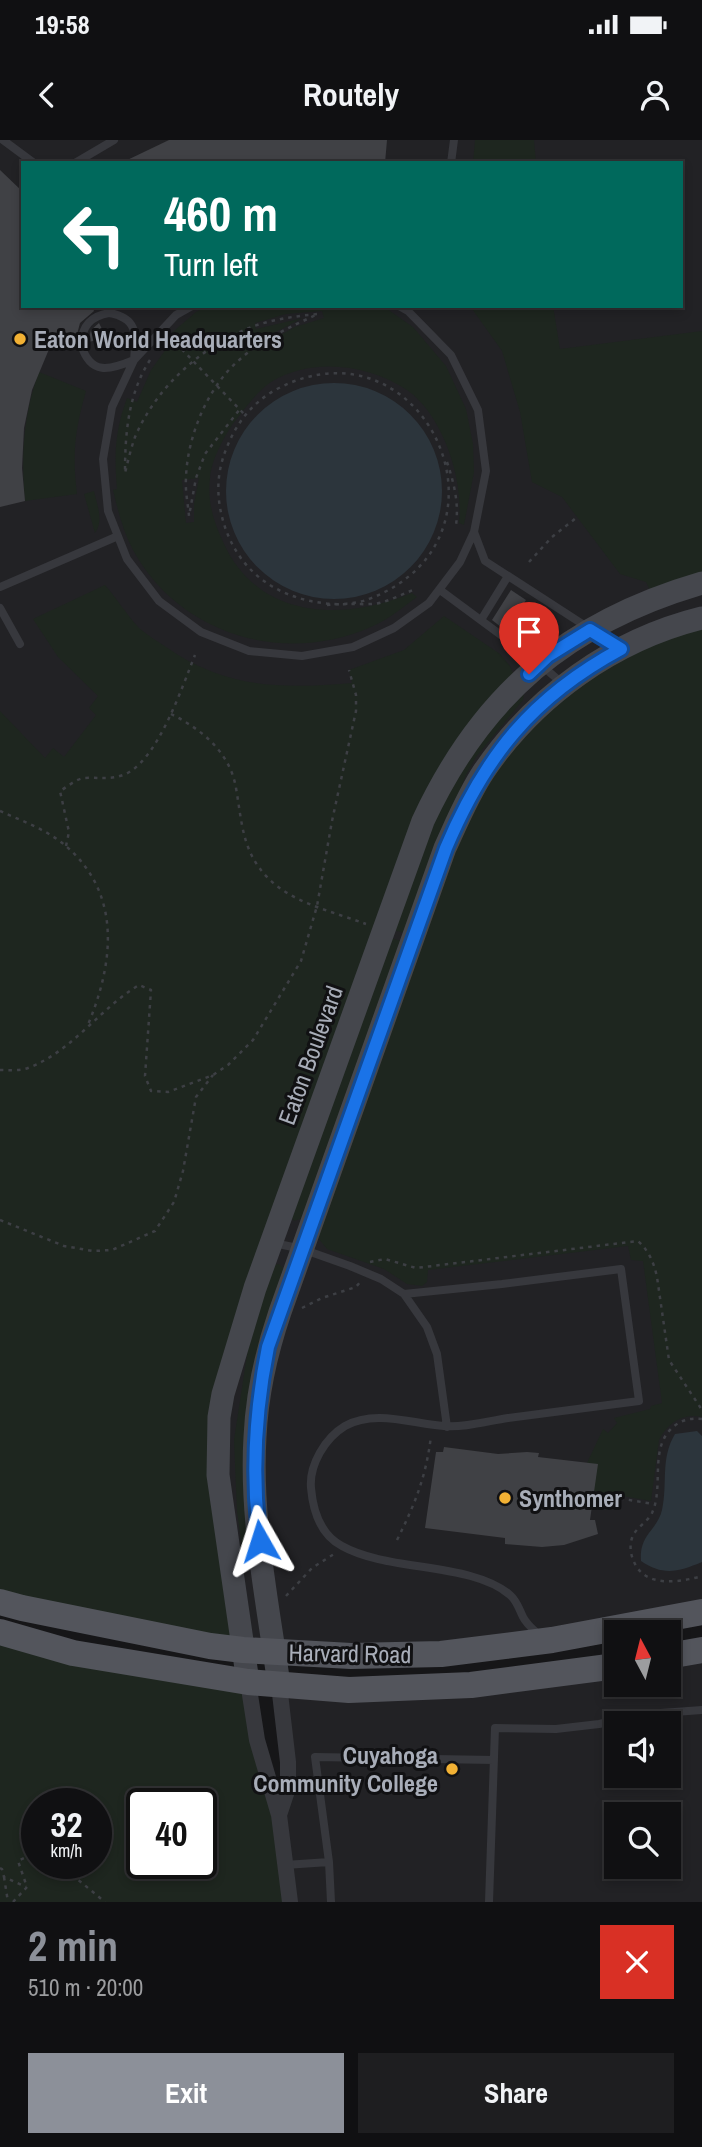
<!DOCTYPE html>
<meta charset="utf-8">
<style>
:root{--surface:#101012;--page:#1e1e20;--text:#f1f3f6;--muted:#9c9d9f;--line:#303032;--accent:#8c9099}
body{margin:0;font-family:"Archivo Narrow",sans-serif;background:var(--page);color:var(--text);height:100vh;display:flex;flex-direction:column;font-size:26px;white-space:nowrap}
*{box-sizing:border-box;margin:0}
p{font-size:23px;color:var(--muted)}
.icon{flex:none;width:38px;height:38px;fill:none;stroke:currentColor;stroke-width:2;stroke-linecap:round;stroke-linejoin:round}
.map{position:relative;height:1762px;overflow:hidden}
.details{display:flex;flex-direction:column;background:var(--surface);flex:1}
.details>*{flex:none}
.guide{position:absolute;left:21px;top:21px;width:662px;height:147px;border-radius:0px;box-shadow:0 4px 10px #0003,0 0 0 2px var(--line);background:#00695c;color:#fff;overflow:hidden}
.needle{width:46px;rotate:353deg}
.buttons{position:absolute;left:604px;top:1480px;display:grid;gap:14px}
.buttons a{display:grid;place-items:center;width:77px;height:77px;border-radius:0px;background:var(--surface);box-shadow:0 4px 10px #0003,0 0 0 2px var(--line);font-size:35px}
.speed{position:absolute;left:21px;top:1648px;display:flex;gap:14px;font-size:35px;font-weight:700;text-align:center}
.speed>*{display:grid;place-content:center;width:91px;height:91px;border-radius:50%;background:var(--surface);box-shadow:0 4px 10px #0003,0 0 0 2px var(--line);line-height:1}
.speed small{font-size:18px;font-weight:400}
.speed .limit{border:4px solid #111;border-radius:10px;background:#fff;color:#111}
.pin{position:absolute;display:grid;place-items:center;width:60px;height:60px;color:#fff;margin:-72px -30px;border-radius:50% 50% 50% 0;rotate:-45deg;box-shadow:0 0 7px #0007}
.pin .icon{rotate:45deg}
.me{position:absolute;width:77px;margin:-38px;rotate:354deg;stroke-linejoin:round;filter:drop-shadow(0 0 5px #0008)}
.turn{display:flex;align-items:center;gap:24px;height:147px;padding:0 28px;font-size:32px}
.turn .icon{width:91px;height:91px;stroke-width:2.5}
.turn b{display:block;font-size:49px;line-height:60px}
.round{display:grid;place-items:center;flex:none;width:74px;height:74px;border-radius:0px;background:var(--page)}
.overview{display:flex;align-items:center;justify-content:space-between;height:119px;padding:0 28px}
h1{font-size:42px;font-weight:700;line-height:52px;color:var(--accent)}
.primary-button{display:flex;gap:14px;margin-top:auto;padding:14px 28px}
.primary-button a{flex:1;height:80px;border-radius:0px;background:var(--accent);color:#fff;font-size:28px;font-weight:700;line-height:80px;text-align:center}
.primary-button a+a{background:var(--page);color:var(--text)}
.status{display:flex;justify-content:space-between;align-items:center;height:49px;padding:0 35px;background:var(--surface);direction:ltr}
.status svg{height:19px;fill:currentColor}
header{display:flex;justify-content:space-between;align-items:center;height:91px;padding:0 28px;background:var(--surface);font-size:32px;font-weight:700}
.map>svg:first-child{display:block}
</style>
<div class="status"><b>19:58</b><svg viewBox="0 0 49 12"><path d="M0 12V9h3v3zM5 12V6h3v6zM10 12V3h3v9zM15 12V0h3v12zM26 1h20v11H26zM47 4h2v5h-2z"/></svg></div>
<header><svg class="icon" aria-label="back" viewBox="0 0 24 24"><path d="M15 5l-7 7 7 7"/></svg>Routely<svg class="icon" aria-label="person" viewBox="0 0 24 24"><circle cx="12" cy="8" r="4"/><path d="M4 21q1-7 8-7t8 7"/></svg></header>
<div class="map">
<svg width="702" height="1762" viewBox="0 0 702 1762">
<rect width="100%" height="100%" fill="#161618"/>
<path fill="#222225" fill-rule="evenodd" d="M0 0H702V1472L351 1516 0 1462ZM23 23H681V166H23Z
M702 1510V1762H290L279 1675 288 1648 279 1545 616 1526V1545H668L669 1516ZM616 1584H668V1636H616ZM616 1675H668V1727H616Z"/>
<path fill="#1e261f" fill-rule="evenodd" d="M475 0H534L536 23H473Z
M208 166H383L413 187 446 226 466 269 473 304 474 332 464 385 459 383C464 340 443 275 407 250 368 224 312 217 271 242 256 252 243 271 232 285 223 299 211 321 210 338 207 362 214 383 224 404 260 481 344 481 412 453L417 457C403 467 389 479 373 486 286 526 180 496 133 410 123 391 118 371 113 350L117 349C114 314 115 291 127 258L137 262 151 230 171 202 167 197 196 172ZM322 171 324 178 295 187 261 206 260 200 303 178 256 189 255 183 286 174ZM199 338 194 364V382L186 383 182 340Z
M470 166H553L560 209 702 191V443L654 458 646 442 620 434 562 357 532 342 520 272 502 211Z
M39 232 86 251C75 290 72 313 77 354L25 361C21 316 23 275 39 232Z
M94 351C97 365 104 381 95 393L84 354Z
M105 445C117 459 127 475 139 488 147 495 157 501 166 507 226 549 282 549 352 543L349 530 404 510 444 476 500 514 510 526 518 545 454 623 219 1277 243 1510 0 1462V571L45 618 53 608 64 617 96 575 89 568 98 556 58 517 33 479Z
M702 478V1277C682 1273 668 1283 659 1300L651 1361 594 1351 587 1323 603 1289 608 1293 617 1283 614 1278 650 1269 651 1266 662 1263 643 1121 631 1120 628 1106 428 1130 427 1142 422 1146 407 1144 384 1129 327 1109 318 1098 461 672 564 545Z
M524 554 523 560 476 617 466 635 405 793 393 790 438 669 483 592Z
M390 798 402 801 303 1078 294 1081 291 1077Z
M279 1124 283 1128V1134L269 1173 254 1421 244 1423 237 1371 234 1300 251 1189 274 1125Z
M0 1492 248 1542 290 1762H0ZM37 1664H96V1724H37ZM142 1664H201V1724H142Z"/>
<path fill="#2c353c" d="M226 351a108 108 0 1 1 216 0a108 108 0 1 1-216 0Z
M697 1291 702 1296V1422C678 1432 663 1436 641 1421 639 1394 657 1391 662 1370 668 1343 660 1319 675 1294Z"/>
<path fill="#404145" d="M169 0H387L385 23H121Z
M0 30 23 52V166H92L94 171 80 183 75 202H52L32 250 24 288 22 328 25 361 0 367Z
M99 183 104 193 103 199 88 202 91 190Z
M511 450 526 460 506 491 492 480Z
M444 1307 498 1314 527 1312 539 1313 538 1317 598 1324 590 1380H595L598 1394 564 1405 542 1407 505 1404V1398L425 1388 436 1312H443Z"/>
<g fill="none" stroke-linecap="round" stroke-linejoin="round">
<path stroke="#3d3f44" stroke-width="2.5" stroke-dasharray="3.5 5" stroke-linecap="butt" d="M170 197 246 276
M150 220C128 254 125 294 125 333 128 321 131 308 135 297 157 246 203 205 254 186 275 179 296 176 318 174 290 187 261 200 238 221 207 248 187 298 186 338 185 351 188 364 189 376L196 338 205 314 240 269
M447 322C454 343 459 363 456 385
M529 422 552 397 576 378
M327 465C340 464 357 464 369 459 528 398 424 172 277 249 253 262 237 282 227 307 216 333 216 358 224 384 242 442 294 467 352 464 362 464 374 465 383 462 393 459 403 454 413 450
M171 574C201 589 230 612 236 648 242 682 242 712 268 738 292 763 334 772 366 784
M0 671C22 681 48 690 67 707 123 756 113 826 87 887
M66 706 69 692 60 651C67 647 76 639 84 638 98 637 110 640 123 635 157 623 182 547 195 515
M0 930C9 930 20 931 28 928 73 911 99 869 139 845L151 850 145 936 151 951 168 952 213 935 228 925 253 900 301 821 317 766 332 681 356 571V555L349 530
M0 1080 64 1106 93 1111 112 1110 155 1091 174 1062 183 1031 196 957 213 935
M370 1122 385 1119 416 1128 638 1101C649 1111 654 1123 657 1137L669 1220 702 1270
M302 1168 322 1158 356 1147 361 1141
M702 1279C693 1278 685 1279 677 1284 647 1304 665 1345 652 1373 647 1383 635 1388 632 1398 629 1407 631 1416 635 1424 647 1448 681 1442 702 1436
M612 1357 653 1364
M397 1400C415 1364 426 1337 431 1296
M286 1456 312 1428 334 1414
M59 1724 105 1762
M0 1728 2 1729 4 1737 26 1747
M4 1737 8 1762
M13 1762 27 1747 18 1721 37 1712"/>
<path stroke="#37383d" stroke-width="8" d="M3 0 34 23
M75 23 114 0
M451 23 454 0
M192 166 176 175 134 220 112 267 103 319 108 371 127 419 159 461 201 492 249 511 302 516 353 507 394 488 429 463 460 422 474 392 486 331 478 270 451 215 408 171 399 166
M109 173C139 178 136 196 134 220 110 230 90 236 81 204 82 186 91 176 109 173Z
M474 392 485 421 618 507
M0 447 118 396
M440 450 540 524 563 544
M0 468 20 504
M481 480 508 436
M274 1103 302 1109 350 1126 381 1139 404 1154 502 1144 621 1129 639 1261C595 1267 552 1272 508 1278 488 1281 464 1288 444 1286 413 1284 375 1269 345 1286 325 1298 309 1325 311 1348 313 1371 321 1395 342 1406 388 1432 472 1422 510 1455 517 1461 519 1469 523 1477 527 1485 535 1491 541 1497
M404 1154 427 1187 437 1214 447 1287
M329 1722 315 1617 494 1620
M285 1725 329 1722 331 1762
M489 1762 495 1588 556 1589 599 1584 647 1574 702 1570"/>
<path stroke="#37383d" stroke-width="16" d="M248 1542 257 1600 279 1675 290 1762
M279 1545 288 1622V1648L279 1675"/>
<path stroke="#45474d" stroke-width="23" d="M248 1542 218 1335 219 1277 223 1254 255 1148 423 681C482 554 568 482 702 443
M279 1545C268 1464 250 1379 255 1297 257 1253 266 1213 280 1172L445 708C457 682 468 655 484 631 535 556 613 500 702 478"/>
<path stroke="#53555c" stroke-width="26" d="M0 1462 22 1468 210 1506 243 1510 351 1516 441 1514 552 1500 702 1472
M0 1492 73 1513 248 1542 349 1550 471 1545 616 1526
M668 1516 702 1510"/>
</g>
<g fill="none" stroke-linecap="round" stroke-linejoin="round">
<defs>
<path id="route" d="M260 1401C251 1335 255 1272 268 1207L446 708C485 616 532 557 621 509L590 490 548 516 529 534"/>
</defs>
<use href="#route" stroke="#114b97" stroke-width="18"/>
<use href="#route" stroke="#1a73e8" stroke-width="12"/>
</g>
<g fill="#f2b134" stroke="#111113" stroke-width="2.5">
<circle cx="20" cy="199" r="7"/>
<circle cx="505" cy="1358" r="7"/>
<circle cx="452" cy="1629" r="7"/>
</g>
<g text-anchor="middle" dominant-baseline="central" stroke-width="6" stroke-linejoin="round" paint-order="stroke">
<g font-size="24" font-weight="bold" fill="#a8adb8" stroke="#111113" text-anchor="start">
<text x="34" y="199">Eaton World Headquarters</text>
<text x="519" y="1358">Synthomer</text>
<text x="438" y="1615" text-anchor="end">Cuyahoga<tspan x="438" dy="28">Community College</tspan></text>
</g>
<g font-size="24" fill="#a8adb8" stroke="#111113">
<text transform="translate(310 915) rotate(-70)">Eaton Boulevard</text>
<text transform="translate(350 1513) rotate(1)">Harvard Road</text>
</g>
</g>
</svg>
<div class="buttons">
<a><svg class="needle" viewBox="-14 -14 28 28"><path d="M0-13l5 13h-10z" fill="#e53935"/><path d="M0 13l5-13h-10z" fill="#9c9d9f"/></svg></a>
<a><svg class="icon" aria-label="sound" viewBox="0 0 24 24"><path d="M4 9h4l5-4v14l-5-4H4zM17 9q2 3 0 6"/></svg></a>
<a><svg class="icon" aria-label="search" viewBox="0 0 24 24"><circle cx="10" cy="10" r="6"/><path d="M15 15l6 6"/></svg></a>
</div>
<div class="speed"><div>32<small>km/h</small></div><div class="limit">40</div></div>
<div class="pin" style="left:529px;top:534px;background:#d93025"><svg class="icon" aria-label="arrive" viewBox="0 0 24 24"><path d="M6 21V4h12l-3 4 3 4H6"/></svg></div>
<svg class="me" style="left:260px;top:1401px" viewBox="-20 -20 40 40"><path d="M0-17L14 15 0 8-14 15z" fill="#1a73e8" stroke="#fff" stroke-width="4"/></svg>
<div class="guide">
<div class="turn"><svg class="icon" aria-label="left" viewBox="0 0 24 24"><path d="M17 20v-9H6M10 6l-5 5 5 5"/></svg><div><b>460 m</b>Turn left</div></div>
</div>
</div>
<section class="details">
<div class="overview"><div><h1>2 min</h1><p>510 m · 20:00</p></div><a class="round" style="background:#d93025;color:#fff"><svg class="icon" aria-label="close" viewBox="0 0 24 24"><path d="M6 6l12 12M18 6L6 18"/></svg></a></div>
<div class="primary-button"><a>Exit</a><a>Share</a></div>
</section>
